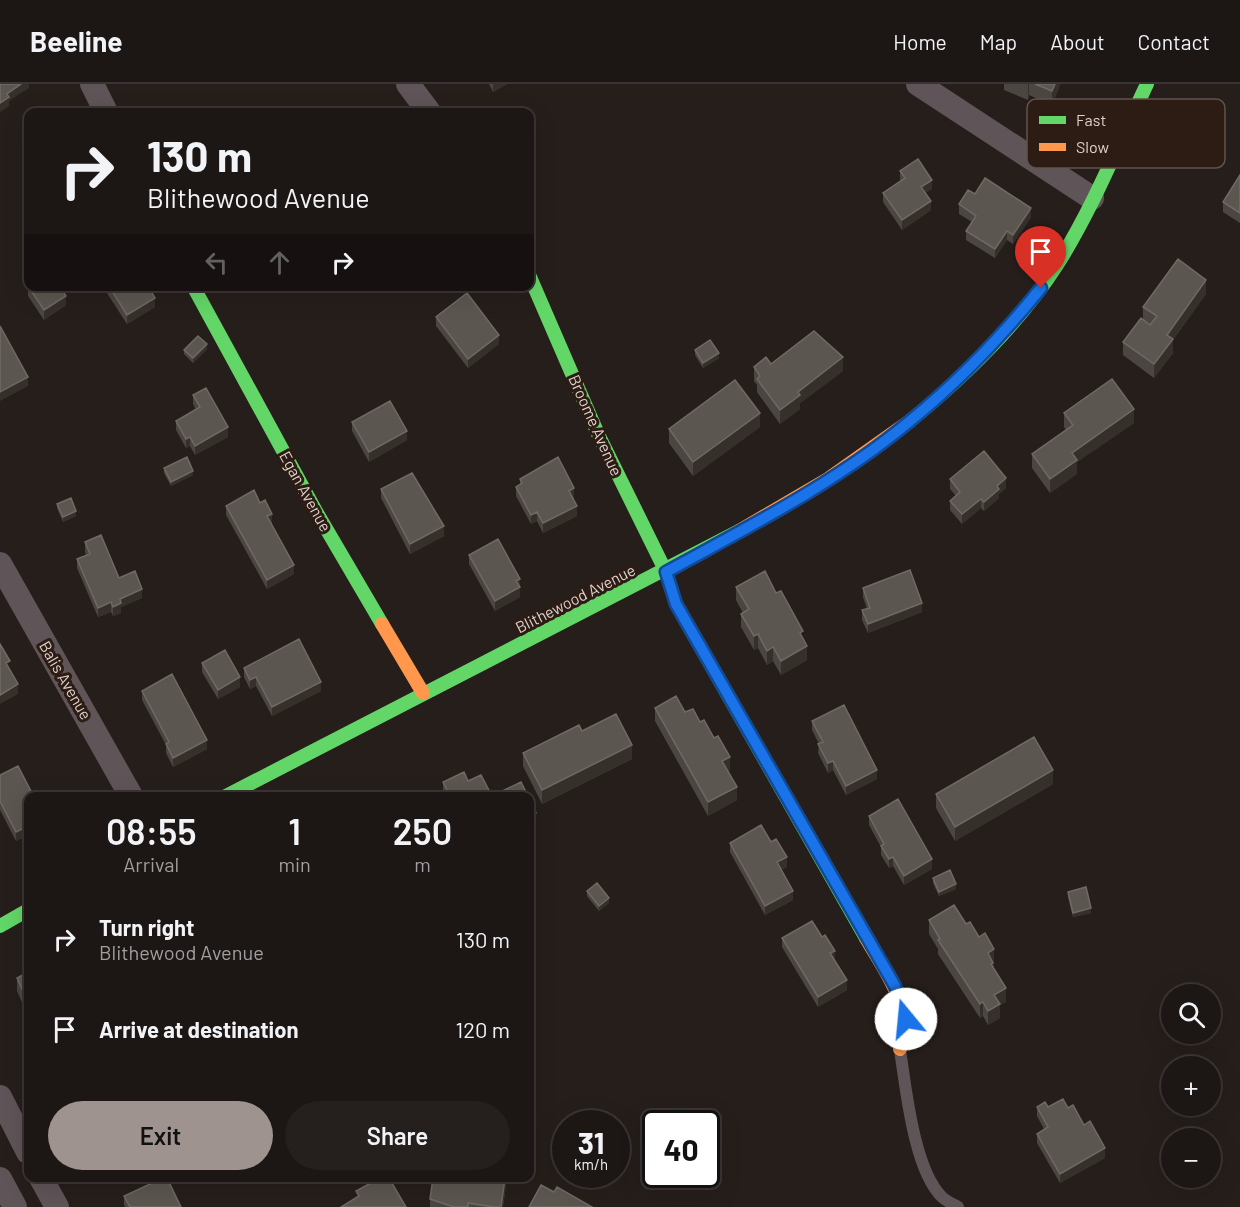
<!DOCTYPE html>
<meta charset="utf-8">
<style>
:root{--surface:#1c1614;--page:#251f1d;--text:#f1f3f6;--muted:#a09fa0;--line:#3a3534;--accent:#9e938e}
body{margin:0;font-family:Barlow,sans-serif;background:var(--page);color:var(--text);height:100vh;display:flex;flex-direction:column;font-size:22px;white-space:nowrap}
*{box-sizing:border-box;margin:0}
p{font-size:20px;color:var(--muted)}
.icon{flex:none;width:33px;height:33px;fill:none;stroke:currentColor;stroke-width:2;stroke-linecap:round;stroke-linejoin:round}
.map{position:relative;flex:1;overflow:hidden}
.side{position:absolute;left:24px;top:708px;width:510px;height:390px;display:flex;flex-direction:column;background:var(--surface);border-radius:12px;box-shadow:0 6px 24px #0002,0 0 0 2px var(--line)}
.side>*{flex:none}
.banner{position:absolute;left:24px;top:24px;width:510px;height:183px;border-radius:12px;box-shadow:0 6px 24px #0002,0 0 0 2px var(--line);background:#1c1614;color:var(--text);overflow:hidden}
.tools{position:absolute;left:1161px;top:900px;display:grid;gap:12px}
.tools a{display:grid;place-items:center;width:60px;height:60px;border-radius:50%;background:var(--surface);box-shadow:0 6px 24px #0002,0 0 0 2px var(--line);font-size:30px}
.speed{position:absolute;left:552px;top:1026px;display:flex;gap:12px;font-size:30px;font-weight:700;text-align:center}
.speed>*{display:grid;place-content:center;width:78px;height:78px;border-radius:50%;background:var(--surface);box-shadow:0 6px 24px #0002,0 0 0 2px var(--line);line-height:1}
.speed small{font-size:15px;font-weight:400}
.speed .limit{border:3px solid #111;border-radius:9px;background:#fff;color:#111}
.pin{position:absolute;display:grid;place-items:center;width:51px;height:51px;color:#fff;margin:-62px -26px;border-radius:50% 50% 50% 0;rotate:-45deg;box-shadow:0 0 6px #0007}
.pin .icon{rotate:45deg}
.me{position:absolute;width:66px;margin:-33px;rotate:343deg;stroke-linejoin:round;filter:drop-shadow(0 0 4px #0008)}
.turn{display:flex;align-items:center;gap:21px;height:126px;padding:0 24px;font-size:27px}
.turn .icon{width:78px;height:78px;stroke-width:2.5}
.turn b{display:block;font-size:42px;line-height:51px}
.lanes{display:flex;align-items:center;height:57px;padding:0 24px;background:#0003;justify-content:center;gap:30px;direction:ltr}
.lanes .off{opacity:.35}
.eta{display:flex;justify-content:space-evenly;align-items:center;height:102px;text-align:center}
.eta b{font-size:36px;font-weight:600;line-height:42px}
.action{display:flex;gap:12px;margin-top:auto;padding:12px 24px}
.action a{flex:1;height:69px;border-radius:36px;background:var(--accent);color:#111;font-size:24px;font-weight:600;line-height:69px;text-align:center}
.action a+a{background:var(--page);color:var(--text)}
ul{padding:0;list-style:none}
li{display:flex;align-items:center;gap:18px;height:90px;padding:0 24px}
li div{flex:1}
li b{display:block;font-size:22px}
li em{font-style:normal}
header{display:flex;align-items:center;gap:36px;box-sizing:border-box;height:84px;padding:0 30px;background:var(--surface);border-bottom:2px solid var(--line)}
header strong{font-size:28px}
nav{display:flex;gap:33px;margin-inline-start:auto;font-size:21px}
.map>svg:first-child{display:block}
</style>
<header>
<strong>Beeline</strong>
<nav><a>Home</a><a>Map</a><a>About</a><a>Contact</a></nav>
</header>
<div class="map">
<svg width="1240" height="1123" viewBox="0 0 1240 1123">
<rect width="100%" height="100%" fill="#261e1a"/>
<g fill="none" stroke-linecap="round" stroke-linejoin="round">
<path stroke="#5f5458" stroke-width="12" d="M900 966C906 1005 914 1086 942 1113 946 1117 953 1120 958 1123"/>
<path stroke="#5f5458" stroke-width="24" d="M92 0 106 28
M408 0 429 28
M918 0 1092 114
M0 480 131 712
M0 1013 28 1068
M41 1094 57 1123
M0 1095 15 1123"/>
<path stroke="#63d668" stroke-width="14" d="M530 193 598 350 666 488 676 520 866 854
M193 202 317 429 382 540
M910 337C965 292 1018 241 1057 181 1093 124 1118 61 1147 0
M226 712 739 447
M0 842 28 826"/>
<path stroke="#ff974d" stroke-width="14" d="M739 447 828 395 910 337
M382 540 423 609
M866 854C887 891 913 921 900 965"/>
</g>
<path fill="#4c4642" d="M489 0H507L493 8Z
M1004 0H1060V1L1052 21 1029 11 1028 16 1004 6Z
M900 87 932 105 925 109 931 126 902 146 883 118V109L900 97Z
M1240 91V139L1223 128V118Z
M975 110 1031 133 1013 160 1007 156 995 174 966 156V147L972 138 959 130V120Z
M28 202 66 221 44 236 28 212Z
M100 202H148L155 223 127 240 105 206 103 207Z
M1206 210 1173 256V269L1154 294 1123 271V258L1143 236V223Z
M436 233 499 260 468 284 436 242Z
M207 265 193 279 184 270V266Z
M695 266 719 274 703 284 695 271Z
M754 283 843 287 800 319V325L780 340 757 308V301L754 297Z
M193 311 228 353 195 371 190 362 186 364 176 346V337L196 326 193 320Z
M1064 329 1134 339 1077 378V390L1050 409 1032 384V370L1066 346 1064 343Z
M352 338 407 356 369 378 352 347Z
M760 343 693 392 669 359V345Z
M164 384 193 391 171 402 164 389Z
M520 395 574 413 573 414 577 432 543 449 537 437 531 440 516 412V403L520 401Z
M950 395 1006 404 999 410V414L984 427 981 424 962 440 950 426V417L956 412 950 405Z
M381 405 444 452 410 470 381 414Z
M57 420 76 432 63 438 57 424Z
M226 422 272 439H271L294 490 267 505 226 431Z
M85 458 119 494 142 514 121 523V529L113 532 111 528 98 533 77 484V475L86 471 85 468Z
M469 471 520 495V513L495 527 469 480Z
M736 503 776 509 803 554 807 576 781 591 773 577 767 581 758 564 754 566 741 543V530L743 529 736 516Z
M863 504 922 528 868 549 862 536V526L867 525 863 513Z
M202 579 240 603 218 615 202 588Z
M244 584 321 607 272 632 256 602 250 605 244 593Z
M142 607 207 665 173 683 166 669V661L142 616Z
M655 624 685 628 700 638 730 686 728 687 737 716 708 732 655 637Z
M812 637 877 695 846 711 833 686 828 689 818 669 819 660 812 646Z
M582 647 632 675 542 720 523 682V669Z
M464 688 468 697 481 691 492 712 521 698 528 712H440L443 711V698Z
M0 691 28 712V757L26 752 16 757 0 726Z
M1053 700 955 757 936 724V710Z
M869 732 932 785 904 801 893 782 889 784 881 771V763L869 741Z
M730 759 787 783 781 786 793 816 765 831 730 768Z
M933 794 956 805 939 812 933 799Z
M587 807 609 819 599 827 587 812Z
M1068 808 1091 829 1073 833 1068 813Z
M929 836 966 840 994 878 993 883 1006 918 1000 921V934L988 941 983 932 980 934 938 870V865L929 850Z
M782 854 834 876 847 906 818 923 782 863Z
M28 888V932L17 907V894Z
M1037 1023 1068 1024 1084 1041 1105 1074 1060 1099 1037 1059V1050L1044 1045 1037 1032Z
M433 1094H507L503 1123H430V1115Z
M124 1112 181 1123H125L124 1121Z"/>
<path fill="#36302b" d="M21 0H29V4L9 17V22L0 28V19L7 10Z
M493 0H507L493 8Z
M1028 0H1029V11L1028 16Z
M1055 0H1060V1L1052 21V7Z
M932 96V105L921 112V103Z
M931 117V126L902 146V136Z
M1031 124V133L1013 160V151Z
M1007 147V156L995 174V165Z
M1206 196V210L1173 256V269L1154 294V280L1167 251Z
M66 212V221L44 236V226Z
M155 214V223L127 240V231Z
M499 251V260L468 284V275Z
M207 260V265L193 279V274Z
M719 269V274L703 284V279Z
M843 273V287L800 319V325L780 340V326L798 308Z
M28 293V302L0 317V308Z
M1134 325V339L1077 378V390L1050 409V395L1072 369Z
M760 329V343L693 392V378Z
M228 343V353L195 371V362Z
M407 347V356L369 378V368Z
M190 353V362L186 364V355Z
M193 387V391L171 402V398Z
M1006 394V404L999 410V414L984 427V418L997 402Z
M574 404V413L569 416V407Z
M981 415V424L962 440V430Z
M577 422V432L543 449V439Z
M76 427V432L63 438V433Z
M537 428V437L531 440V431Z
M272 430V439L267 441V432Z
M444 442V452L410 470V460Z
M294 481V490L267 505V496Z
M520 495V513L495 527V517L516 497Z
M142 505V514L121 523V529L113 532V523L120 515Z
M111 518V528L98 533V524Z
M922 519V528L868 549V540Z
M758 550V564L754 566V552Z
M807 562V576L781 591V577Z
M773 563V577L767 581V567Z
M240 593V603L218 615V606Z
M256 593V602L250 605V596Z
M321 598V607L272 632V623Z
M18 600V610L0 620V611Z
M207 656V665L173 683V674Z
M632 661V675L542 720V706Z
M730 673V686L722 690V677Z
M833 677V686L828 689V679Z
M877 686V695L846 711V702Z
M1053 686V700L955 757V743Z
M737 703V716L708 732V718Z
M536 729V742L530 746V732Z
M26 743V752L16 757V748Z
M787 773V783L777 788V778Z
M893 773V782L889 784V775Z
M932 775V785L904 801V792Z
M956 800V805L939 812V808Z
M793 807V816L765 831V822Z
M609 814V819L599 827V822Z
M1091 824V829L1073 833V829Z
M994 865V878L993 892 988 869Z
M835 867V876L830 869Z
M847 896V906L818 923V913Z
M1006 904V918L1000 921V934L988 941V927L994 911Z
M983 918V932L980 934V920Z
M1105 1064V1074L1060 1099V1090Z
M505 1094H507L503 1123H501Z"/>
<path fill="#5c5650" stroke="#706964" stroke-width="1.5" d="M0 0H21L7 10 9 13 0 19Z
M1035 0H1055L1052 7Z
M918 75 932 96 921 103 931 117 902 136 883 109 905 94 900 87Z
M1240 91V129L1223 118Z
M985 94 1031 124 1013 151 1007 147 995 165 966 147 976 132 959 120 968 106 975 110Z
M1178 175 1206 196 1167 251 1173 255 1154 280 1123 258 1141 234 1150 241 1157 232 1143 223Z
M28 202H60L66 212 44 226Z
M109 202H148L155 214 127 231Z
M467 209 499 251 468 275 436 233Z
M0 242 28 293 0 308Z
M814 247 843 273 798 308 800 311 780 326 757 295 760 292 754 283 766 273 771 280Z
M198 252 207 260 193 274 184 266Z
M710 256 719 269 703 279 695 266Z
M1112 295 1134 325 1072 369 1077 376 1050 395 1032 370 1073 341 1064 329Z
M735 296 760 329 693 378 669 345Z
M206 304 228 343 195 362 190 353 186 355 176 337 200 323 193 311Z
M390 317 407 347 369 368 352 338Z
M984 367 1006 394 997 402 999 405 984 418 981 415 962 430 950 417 960 408 950 395Z
M187 373 193 387 171 398 164 384Z
M558 373 574 404 569 407 577 422 543 439 537 428 531 431 516 403 522 399 520 395Z
M412 389 444 442 410 460 381 405Z
M254 406 260 419 265 416 272 430 267 432 294 481 267 496 226 422Z
M71 414 76 427 63 433 57 420Z
M101 451 119 494 135 487 142 505 120 515 121 519 113 523 111 518 98 524 77 475 90 470 85 458Z
M498 455 520 495 516 497 520 503 495 517 469 471Z
M910 486 922 519 868 540 862 526 870 524 863 504Z
M765 487 776 509 781 507 803 547 800 549 807 562 781 577 773 563 767 567 758 550 754 552 741 530 749 525 736 503Z
M299 555 321 598 272 623 256 593 250 596 244 584Z
M0 560 10 577 6 579 18 600 0 611Z
M225 566 240 593 218 606 202 579Z
M172 590 207 656 173 674 166 660 169 658 142 607Z
M676 612 685 628 693 625 700 638 704 636 714 654 718 652 730 673 722 677 737 703 708 718 655 624Z
M844 621 877 686 846 702 833 677 828 679 818 660 823 658 812 637Z
M616 630 632 661 542 706 523 669 579 641 582 647Z
M1034 653 1053 686 955 743 936 710Z
M18 682 32 709 35 707 37 712H28V747L26 743 16 748 0 717V691Z
M464 688 468 697 481 691 492 712 521 698 528 712H440L448 708 443 698Z
M530 715 536 729 530 732Z
M898 715 932 775 904 792 893 773 889 775 881 762 884 760 869 732Z
M761 741 771 758 776 755 787 773 777 778 793 807 765 822 730 759Z
M950 786 956 800 939 808 933 794Z
M597 799 609 814 599 822 587 807Z
M1086 803 1091 824 1073 829 1068 808Z
M954 821 966 840 970 838 979 853 985 849 994 865 988 869 993 879 991 880 1006 904 994 911 1000 920 988 927 983 918 980 920 938 856 940 855 929 836Z
M812 837 822 853 825 851 835 867 830 869 847 896 818 913 782 854Z
M28 888V918L17 894Z
M1063 1015 1068 1024 1073 1021 1084 1041 1090 1037 1105 1064 1060 1090 1037 1050 1048 1043 1037 1023 1045 1018 1048 1023Z
M163 1094H167L181 1123H130L124 1112Z
M380 1094H389L406 1123H341L359 1112 356 1107Z
M433 1094H505L501 1123H493L468 1119V1123H454L430 1115Z
M541 1101 554 1108 557 1103 592 1123H529Z"/>
<g fill="none" stroke-linecap="round" stroke-linejoin="round">
<defs>
<path id="route" d="M906 935 895 902 676 520 666 488C750 442 837 398 910 337 958 298 1002 252 1041 204"/>
</defs>
<use href="#route" stroke="#114b97" stroke-width="15"/>
<use href="#route" stroke="#1a73e8" stroke-width="10"/>
</g>
<g text-anchor="middle" dominant-baseline="central" stroke-width="6" stroke-linejoin="round" paint-order="stroke">
<g font-size="16" fill="#ded2cd" stroke="#2c1c14">
<text transform="translate(596 341) rotate(66)">Broome Avenue</text>
<text transform="translate(306 407) rotate(61)">Egan Avenue</text>
<text transform="translate(575 514) rotate(-27)">Blithewood Avenue</text>
<text transform="translate(66 596) rotate(60)">Balis Avenue</text>
</g>
</g>
<rect x="1027" y="15" width="198" height="69" rx="9" fill="#2c1c14" stroke="#61534c" stroke-width="1.5"/>
<rect x="1039" y="32" width="27" height="8" fill="#63d668"/>
<rect x="1039" y="59" width="27" height="8" fill="#ff974d"/>
<g font-size="16" fill="#ded2cd">
<text x="1076" y="42">Fast</text>
<text x="1076" y="69">Slow</text>
</g>
</svg>
<div class="tools">
<a><svg class="icon" aria-label="search" viewBox="0 0 24 24"><circle cx="10" cy="10" r="6"/><path d="M15 15l6 6"/></svg></a>
<a>+</a>
<a>−</a>
</div>
<div class="speed"><div>31<small>km/h</small></div><div class="limit">40</div></div>
<div class="pin" style="left:1041px;top:204px;background:#d93025"><svg class="icon" aria-label="arrive" viewBox="0 0 24 24"><path d="M6 21V4h12l-3 4 3 4H6"/></svg></div>
<svg class="me" style="left:906px;top:935px" viewBox="-20 -20 40 40"><circle r="19" fill="#fff"/><path d="M0-13L10 11 0 6-10 11z" fill="#1a73e8"/></svg>
<div class="banner">
<div class="turn"><svg class="icon" aria-label="right" viewBox="0 0 24 24"><path d="M7 20v-9h11M14 6l5 5-5 5"/></svg><div><b>130 m</b>Blithewood Avenue</div></div>
<div class="lanes"><svg class="icon off" aria-label="left" viewBox="0 0 24 24"><path d="M17 20v-9H6M10 6l-5 5 5 5"/></svg><svg class="icon off" aria-label="ahead" viewBox="0 0 24 24"><path d="M12 20V5M6 11l6-6 6 6"/></svg><svg class="icon" aria-label="right" viewBox="0 0 24 24"><path d="M7 20v-9h11M14 6l5 5-5 5"/></svg></div>
</div>
<section class="side">
<div class="eta">
<div><b>08:55</b><p>Arrival</p></div>
<div><b>1</b><p>min</p></div>
<div><b>250</b><p>m</p></div>
</div>
<ul>
<li><svg class="icon" aria-label="right" viewBox="0 0 24 24"><path d="M7 20v-9h11M14 6l5 5-5 5"/></svg><div><b>Turn right</b><p>Blithewood Avenue</p></div><em>130 m</em></li>
<li><svg class="icon" aria-label="arrive" viewBox="0 0 24 24"><path d="M6 21V4h12l-3 4 3 4H6"/></svg><div><b>Arrive at destination</b></div><em>120 m</em></li>
</ul>
<div class="action"><a>Exit</a><a>Share</a></div>
</section>
</div>
